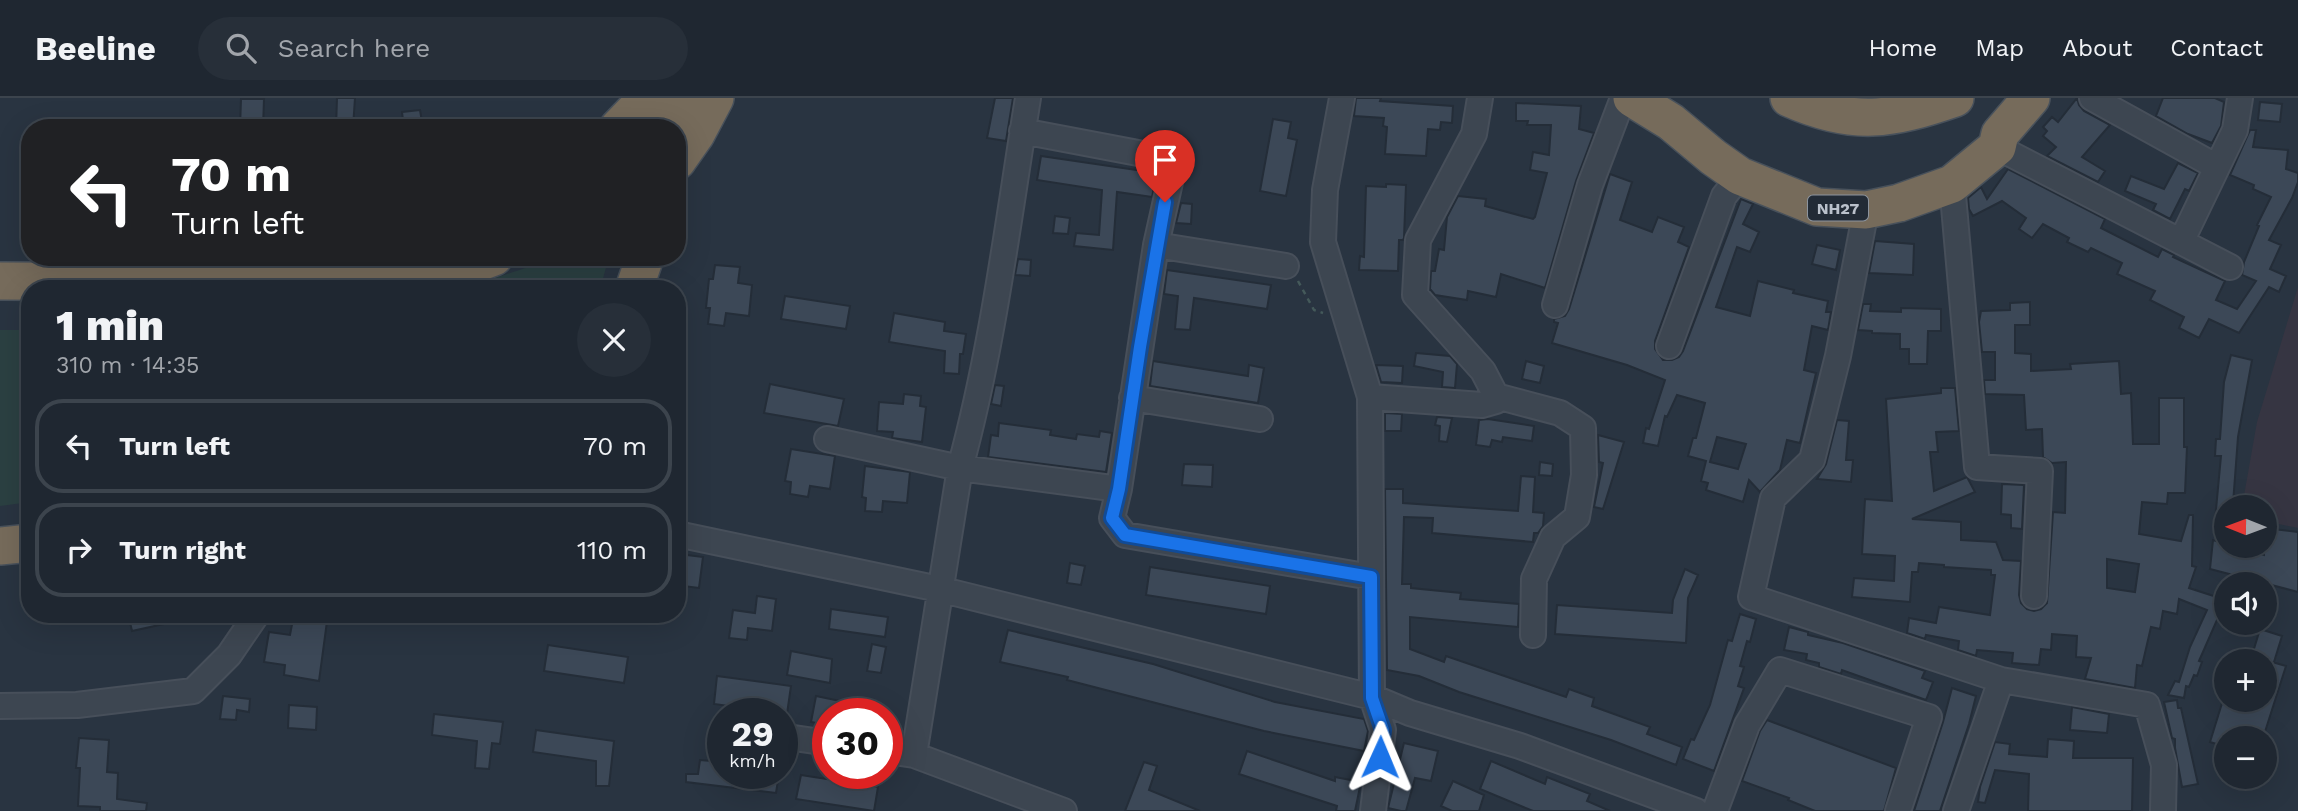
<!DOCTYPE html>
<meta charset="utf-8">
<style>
:root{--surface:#1f2731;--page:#272f39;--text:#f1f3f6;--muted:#a1a5ab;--line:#3c444d}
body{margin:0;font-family:"Work Sans",sans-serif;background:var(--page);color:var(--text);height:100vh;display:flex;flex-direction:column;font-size:26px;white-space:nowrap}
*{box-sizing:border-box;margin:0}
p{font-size:23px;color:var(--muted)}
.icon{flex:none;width:38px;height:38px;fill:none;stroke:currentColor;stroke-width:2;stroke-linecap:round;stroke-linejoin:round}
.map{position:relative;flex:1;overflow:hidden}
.panel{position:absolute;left:21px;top:182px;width:665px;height:343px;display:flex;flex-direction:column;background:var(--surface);border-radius:28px;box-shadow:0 7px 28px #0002,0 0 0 2px var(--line)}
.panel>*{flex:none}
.banner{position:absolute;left:21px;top:21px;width:665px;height:147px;border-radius:28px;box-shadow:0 7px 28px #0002,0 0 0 2px var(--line);background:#202124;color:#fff;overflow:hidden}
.needle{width:46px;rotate:271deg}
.buttons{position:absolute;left:2214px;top:397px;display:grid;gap:14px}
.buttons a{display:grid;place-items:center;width:63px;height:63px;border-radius:50%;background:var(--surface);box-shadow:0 7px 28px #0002,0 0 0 2px var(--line);font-size:35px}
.speed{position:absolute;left:707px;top:600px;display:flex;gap:14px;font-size:35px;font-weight:700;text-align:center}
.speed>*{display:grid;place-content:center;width:91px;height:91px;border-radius:50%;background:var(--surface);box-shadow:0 7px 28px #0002,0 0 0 2px var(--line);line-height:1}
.speed small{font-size:18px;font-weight:400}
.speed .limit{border:10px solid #d22;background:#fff;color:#111}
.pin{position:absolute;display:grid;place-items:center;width:60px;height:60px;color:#fff;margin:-72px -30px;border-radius:50% 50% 50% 0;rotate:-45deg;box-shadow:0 0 7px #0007}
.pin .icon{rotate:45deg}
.me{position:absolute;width:77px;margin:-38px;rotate:1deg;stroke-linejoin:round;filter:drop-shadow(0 0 5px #0008)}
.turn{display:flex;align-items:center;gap:24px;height:147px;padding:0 35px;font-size:32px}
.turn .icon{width:91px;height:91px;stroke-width:2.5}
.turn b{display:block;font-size:49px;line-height:60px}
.round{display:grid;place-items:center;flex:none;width:74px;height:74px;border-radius:37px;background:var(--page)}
.summary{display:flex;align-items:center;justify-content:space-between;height:119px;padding:0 35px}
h1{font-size:42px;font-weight:800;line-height:52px}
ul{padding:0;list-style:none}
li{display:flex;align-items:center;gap:21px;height:94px;margin:0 14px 10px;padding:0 21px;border:4px solid var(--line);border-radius:28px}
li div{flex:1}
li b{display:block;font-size:26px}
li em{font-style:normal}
header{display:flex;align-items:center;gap:42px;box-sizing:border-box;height:98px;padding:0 35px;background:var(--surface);border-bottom:2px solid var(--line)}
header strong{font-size:33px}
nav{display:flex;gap:38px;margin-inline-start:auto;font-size:24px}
.search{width:490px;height:63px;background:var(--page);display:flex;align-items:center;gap:18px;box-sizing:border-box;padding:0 24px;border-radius:38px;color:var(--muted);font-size:26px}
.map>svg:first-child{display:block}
</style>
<header>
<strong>Beeline</strong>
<div class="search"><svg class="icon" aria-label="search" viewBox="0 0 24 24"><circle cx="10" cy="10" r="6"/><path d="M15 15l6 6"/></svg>Search here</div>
<nav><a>Home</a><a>Map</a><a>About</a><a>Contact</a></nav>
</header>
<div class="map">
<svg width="2298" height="713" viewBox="0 0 2298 713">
<rect width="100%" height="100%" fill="#293441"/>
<path fill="#363542" d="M2298 189V430L2265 423 2264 410 2242 409 2257 324Z"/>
<path fill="#2b4042" d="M559 159H609L600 191H461Z
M0 232H30V404L0 408Z"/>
<path fill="#3c4857" stroke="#242d38" stroke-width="2" fill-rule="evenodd" d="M337 0H355L353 30H336Z
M995 0H1013L1006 43 987 40Z
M1356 0H1381L1380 3 1453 8 1452 25 1441 24 1440 32 1428 31 1426 58 1385 56 1387 29 1383 28 1384 20 1354 18Z
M2077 0 2079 7 2084 13 2110 27 2082 59 2105 73 2098 84 2047 58 2056 49 2043 38 2047 33 2043 29 2052 19 2058 24Z
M2163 0H2215L2224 4 2221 28 2212 45 2188 36 2156 18Z
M241 1H264L263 30H240Z
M2260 4 2282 6 2280 24 2258 22Z
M1516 5 1581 8 1579 31 1594 35 1576 83 1545 190 1501 176 1496 199 1468 193 1467 202 1435 197 1430 191 1431 173H1435L1439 151 1444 152 1447 119 1458 98 1486 101 1485 108 1533 121 1535 119 1547 75 1530 72 1533 54 1549 57 1551 27H1527L1528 23H1516Z
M420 12 423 30H404L402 14Z
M1273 21 1291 24 1288 40 1297 42 1286 98 1260 93Z
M2250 32H2256L2253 49 2288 52 2286 71 2298 75V84L2292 100 2269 142 2281 147 2270 171 2286 178 2279 194 2269 189 2239 235 2209 221 2199 240 2179 230 2184 219 2150 202 2155 193 2117 176 2122 165 2091 150 2088 154 2067 144 2069 140 2043 126 2032 140 2019 131 2026 120 2002 103 1973 118 1969 111 1968 100 1981 89 1987 101 2008 71 2105 121 2101 130 2158 159 2162 151 2174 157 2173 159 2225 183 2216 202 2237 211 2256 183 2242 177 2244 164 2259 128 2257 127 2271 99 2253 91 2254 87 2230 77Z
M1041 58 1157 75 1152 99 1117 94 1113 152 1074 148 1076 135 1099 137 1102 92 1037 82Z
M2178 65 2198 75 2189 93 2185 91 2170 121 2153 112 2156 106 2125 93 2131 78 2164 91Z
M1610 76 1632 84 1620 122 1652 134 1658 119 1684 129 1678 144 1689 149 1655 243V251L1663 262H1672L1679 259 1683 253 1741 101 1753 106 1743 126 1759 134 1750 154 1737 149 1716 209 1750 218 1758 183 1794 192 1793 195 1828 203 1826 214H1831L1828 232 1812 228 1804 272 1816 275 1800 345 1787 342 1780 372 1760 394 1749 382 1743 404 1706 392 1708 385 1701 383 1706 363 1688 358 1693 340H1696L1705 305 1677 297 1667 319 1665 318 1658 348 1643 345 1646 330 1649 331 1665 282 1627 267 1552 245 1558 225 1554 224V221L1565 218 1569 211ZM1717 339 1746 346 1738 371 1710 364Z
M1386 86 1406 87 1404 140 1403 142H1399L1398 173 1359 172 1360 158 1364 159 1366 88 1386 89Z
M1181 105 1192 106 1191 126 1176 125Z
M1055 118 1070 120 1068 136 1053 135Z
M1875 143 1914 146 1913 177 1869 175Z
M1817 147 1840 152 1836 172 1812 166Z
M1018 161 1031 162 1030 178 1015 177Z
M715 167 740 169 738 185 752 187 749 218 726 215 724 228 708 226 710 210H706L709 181H713Z
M1167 172 1271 187 1267 211 1194 200 1190 232 1175 231 1178 198 1164 196Z
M785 198 850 208 846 231 781 221Z
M2030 204V227H2015V255L2031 256V273L2071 271 2070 266 2119 263 2121 296 2131 295 2133 346H2159V300H2184V349H2187L2185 395H2168L2167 406 2142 404 2139 436 2181 443 2189 417H2193L2192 468 2196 469 2189 490 2226 502 2221 523 2217 522 2199 563 2202 564 2197 578 2194 577 2189 589 2186 588 2184 600 2168 597 2175 583 2179 584 2190 549 2207 512 2179 501 2177 516 2163 513 2160 531 2151 529 2142 568 2137 567 2135 590 2085 581 2091 560 2076 559 2077 538 2052 536 2051 552 2041 551 2039 567 2012 565 2013 555 1977 552 1976 558 1958 552 1959 543 1926 537 1925 541 1907 535 1909 520 1936 525 1939 509 1990 517 1995 477H1991V472L1944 469V467L1919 465 1918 474H1912L1910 504 1852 499 1854 480 1894 483 1895 458 1862 456 1865 401 1892 403 1886 301 1941 295V290H1955L1959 333 1936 334 1938 354H1930L1934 393 1967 379 1975 394 1912 421 1961 424V442L1996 444 2003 462 2021 463 2019 497 2021 505 2027 511 2034 513 2041 511 2047 505 2053 414 2065 415 2066 364 2052 365 2043 359 2042 331 2026 332 2024 297 1985 296 1984 282H1995V254H1982L1979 224 1981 213 2010 212V205ZM2107 461 2139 466 2135 494 2107 490Z
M1863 206H1871L1870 213 1901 214V210L1941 211V233H1928L1927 266H1909V251H1900V236L1872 235V233L1858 232Z
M894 215 945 224 944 233 966 236 963 256H960L959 276 944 275 945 253 889 244Z
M1416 255 1450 258 1457 266 1455 290 1442 289 1443 274 1414 268Z
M2231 257 2252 262 2238 339 2233 406 2229 405 2226 410 2220 434 2214 433 2221 358H2215L2216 341H2220L2224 284Z
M1153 263 1248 278 1249 267 1264 270 1258 305 1150 288Z
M1526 263 1544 268 1540 285 1522 281Z
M1376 267 1403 268 1402 285 1381 284Z
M770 286 844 301 838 328 764 315Z
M995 287 1004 288 1001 308 991 306Z
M904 296 921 298 920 308 926 309 922 344 892 340 893 334 877 333 879 304 903 306Z
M1385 315 1402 316 1401 333H1385Z
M1437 319 1452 320 1447 344 1439 343 1440 328 1435 327Z
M1488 321 1534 328 1532 343 1503 339 1502 344 1492 342 1490 349 1476 347 1479 322Z
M1837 322 1849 323 1846 362H1853L1851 384 1817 381 1826 366Z
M999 325 1051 332 1050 337 1076 341 1077 336 1099 339 1100 333 1112 335 1106 374 988 359 991 337 998 338Z
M1598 337 1624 344 1603 411 1594 409 1603 365 1599 364Z
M791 351 835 358 830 391 810 388 808 399 790 396 791 384 785 383Z
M1540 364 1553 366 1552 378 1539 377Z
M1184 366 1213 367 1212 389 1182 387Z
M865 368 910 374 907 405 883 403 882 414 865 413 866 400 862 399Z
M1521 378 1535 379 1533 414 1544 415 1543 428 1538 435H1534L1533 444 1432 435 1433 420 1404 419 1402 486H1411V490L1461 495 1460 501 1519 506 1518 529 1410 519V551L1444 564 1446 558 1566 599 1569 591 1594 600 1592 608 1650 629 1647 636 1682 649 1676 667 1611 642 1459 594 1419 578 1387 572 1385 391H1403V405L1518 413Z
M2002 386 2024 387 2022 431 2011 430V417L2001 416Z
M2264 430 2298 434V494L2210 471 2213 442 2226 446V448H2234L2264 457Z
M687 457 703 459 699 490 683 488Z
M1070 465 1085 468 1081 487 1067 485Z
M1150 469 1270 488 1266 516 1146 497Z
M1685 471 1698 477 1688 500 1686 545 1555 536 1557 507 1672 515 1673 502Z
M757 498 776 501 772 533 748 530 747 542 729 540 733 512 755 515Z
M831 511 888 519 885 539 829 531Z
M128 516H182V522L132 533Z
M294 516H328L319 583 284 577 285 567 264 564 269 534 290 537Z
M1740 516 1756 521 1750 544 1747 543 1740 568 1744 569 1738 588 1744 590 1714 673 1683 661 1691 641 1694 642 1710 607 1728 542 1732 543Z
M1789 529 1808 534V537L1843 545 1925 573 1922 580 1933 584 1926 602 1842 572 1841 576 1819 569V565L1806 562 1807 556 1784 552Z
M2260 531 2282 538 2274 564H2272L2286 568 2263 640H2226V649L2210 644 2223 602H2264V564H2250Z
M1008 532 1153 566 1275 604 1364 621 1368 633 1364 653 1264 633 1067 582 1068 579 1000 564Z
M872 546 886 549 881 575 867 573Z
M548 547 628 559 624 585 544 573Z
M791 553 832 561 830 585 787 577Z
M717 578 791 588 787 616 714 606Z
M1952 590 1976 598 1969 626 1940 713H1914L1943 624Z
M223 598 250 601 249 614 237 612 236 622 220 621Z
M816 598 874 610 873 616H828V627L811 624Z
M2177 602 2178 610H2181L2198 686 2182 689 2175 650V641L2172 640 2164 604Z
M289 607 317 609 316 632 288 630Z
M2072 609 2109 616 2107 635 2070 632Z
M434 616 503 624 500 646 492 645 489 671 475 670 477 643 432 637Z
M1767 622 1896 670 1884 713H1815L1788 702 1789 700 1742 683 1760 633Z
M536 632 614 643 609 688H596V663L533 654Z
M79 640 109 642 107 674 118 675 117 701 147 705 146 713H100V709L78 708 80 670H76Z
M2048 641 2074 643 2073 660H2133L2132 713H2028L2029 676 1995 672 1985 705 1978 704 1980 689 1995 644 2010 646 2009 656 2047 659Z
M1404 645 1438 653 1431 683 1415 680 1406 713H1401L1388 710Z
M1247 653 1335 683V679L1361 684 1355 713H1336L1337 708 1239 676Z
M700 662 723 664V676H779L776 695 686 684V676H698Z
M1491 663 1545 686 1547 679 1590 696 1587 703 1610 713H1533L1480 691Z
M1144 664 1157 668 1149 692 1200 713H1125Z
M801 677 878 689 874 713 796 701Z
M1453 683 1484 697 1479 713H1452L1441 708Z"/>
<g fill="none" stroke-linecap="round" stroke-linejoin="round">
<defs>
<path id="minor" d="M1342 0 1325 92 1323 144 1370 299 1372 599 1383 632 1373 713
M1480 0 1474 36 1418 142 1415 197 1483 273 1496 298 1560 315 1583 330 1584 377 1577 419 1553 439 1534 481 1533 537
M2092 0 2217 69
M1022 33 1175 62 1156 147 1119 391
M1997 49 2230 169
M1952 86 1977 369 2040 373 2034 498
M1866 112 1838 258 1812 362 1773 400 1751 499 2001 582 2147 607 2164 667 2163 713
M2181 144 2235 32 2240 0
M1156 147 1286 168
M1555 207 1590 87 1623 0
M1669 248 1724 98 1740 78
M1370 299 1482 307 1496 303
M1132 300 1260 321
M827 341 960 370 1119 391 1112 420 1125 437 1371 479
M677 436 939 491 1372 599 1410 615 1520 648 1696 713
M0 608 77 607 193 593 229 557 257 516
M794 640 828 645
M887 653 914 657 1064 713
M914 657 960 370C993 249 1008 123 1028 0
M1715 713 1747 627 1780 572 1929 619 1898 713
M1956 713 2001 582"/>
<path id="highway" d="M1632 0 1671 24 1713 59 1740 78 1817 109 1866 112 1899 105 1952 86 1997 49 2000 36 2031 0
M1789 0C1854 29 1891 22 1955 0
M618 30 647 0
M650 30 681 0
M677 63 696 36 715 0
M0 183 204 184 397 159
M361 191 446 177 494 159
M634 191 645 159
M0 448 30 445"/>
</defs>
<use href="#minor" stroke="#474f5a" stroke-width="28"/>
<use href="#highway" stroke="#48515b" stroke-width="40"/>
<path stroke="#44595a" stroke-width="2.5" stroke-dasharray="5 5" stroke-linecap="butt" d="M1298 183 1314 212 1323 215"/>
<use href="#minor" stroke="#3d4651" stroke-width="24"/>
<use href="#highway" stroke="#766b5b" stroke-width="37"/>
</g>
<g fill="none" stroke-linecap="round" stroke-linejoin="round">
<defs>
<path id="route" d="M1165 104 1140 249 1119 391 1112 420 1125 437 1371 479 1372 600 1383 632 1380 659"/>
</defs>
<use href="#route" stroke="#114b97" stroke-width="18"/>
<use href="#route" stroke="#1a73e8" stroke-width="12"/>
</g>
<g text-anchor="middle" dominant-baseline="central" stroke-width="7" stroke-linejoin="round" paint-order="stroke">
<rect fill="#222b36" stroke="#8c949e" stroke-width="2" x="1808" y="97.5" width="60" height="25" rx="5"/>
<g font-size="16" font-weight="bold" fill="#bac1cb">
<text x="1838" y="110">NH27</text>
</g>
</g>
</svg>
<div class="buttons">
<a><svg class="needle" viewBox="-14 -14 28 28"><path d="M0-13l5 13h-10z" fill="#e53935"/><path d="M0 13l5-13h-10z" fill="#a1a5ab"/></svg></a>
<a><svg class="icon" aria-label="sound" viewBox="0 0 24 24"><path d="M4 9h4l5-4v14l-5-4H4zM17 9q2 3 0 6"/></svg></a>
<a>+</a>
<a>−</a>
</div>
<div class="speed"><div>29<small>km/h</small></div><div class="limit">30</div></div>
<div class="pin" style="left:1165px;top:104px;background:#d93025"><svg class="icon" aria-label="arrive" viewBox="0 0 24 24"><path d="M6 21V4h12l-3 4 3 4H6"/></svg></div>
<svg class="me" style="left:1380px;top:659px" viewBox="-20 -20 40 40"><path d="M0-17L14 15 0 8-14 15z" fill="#1a73e8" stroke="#fff" stroke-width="4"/></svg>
<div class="banner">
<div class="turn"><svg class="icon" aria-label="left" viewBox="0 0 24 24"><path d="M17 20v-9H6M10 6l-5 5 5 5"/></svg><div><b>70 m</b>Turn left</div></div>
</div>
<section class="panel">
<div class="summary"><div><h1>1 min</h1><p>310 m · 14:35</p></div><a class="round"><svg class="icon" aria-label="close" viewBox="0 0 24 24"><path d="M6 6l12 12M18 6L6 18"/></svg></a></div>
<ul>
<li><svg class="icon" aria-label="left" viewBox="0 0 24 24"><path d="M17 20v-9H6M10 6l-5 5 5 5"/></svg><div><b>Turn left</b></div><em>70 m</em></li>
<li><svg class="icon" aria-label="right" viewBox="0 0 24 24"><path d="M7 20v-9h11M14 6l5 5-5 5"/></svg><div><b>Turn right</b></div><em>110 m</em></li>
</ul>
</section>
</div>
